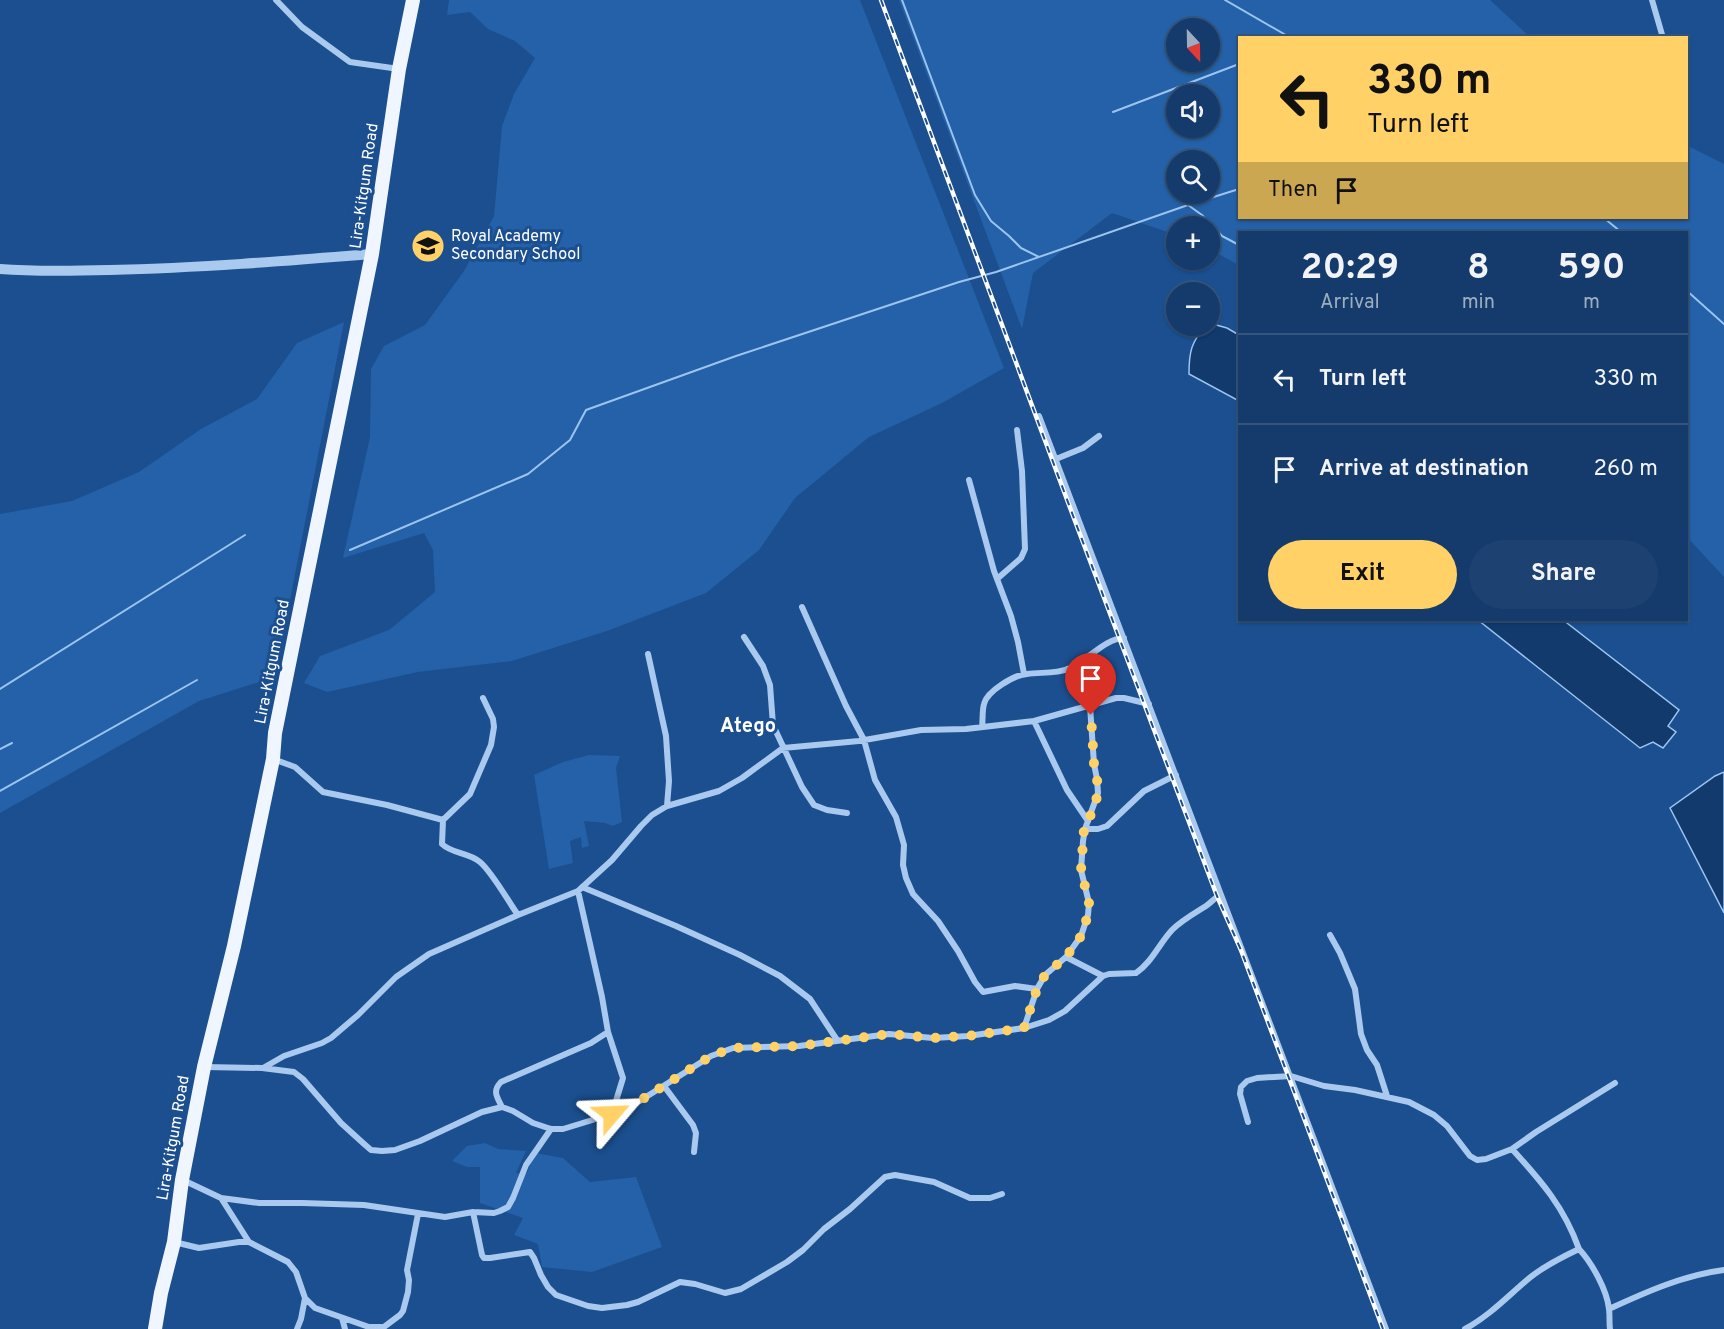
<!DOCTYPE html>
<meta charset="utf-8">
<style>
:root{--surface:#143b6b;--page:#1d4271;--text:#f1f3f6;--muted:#9dadc1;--line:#33557e;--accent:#ffd166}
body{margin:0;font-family:Overpass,sans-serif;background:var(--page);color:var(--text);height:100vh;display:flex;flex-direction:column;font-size:22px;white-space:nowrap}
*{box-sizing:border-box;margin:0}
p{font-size:20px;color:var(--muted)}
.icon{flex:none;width:33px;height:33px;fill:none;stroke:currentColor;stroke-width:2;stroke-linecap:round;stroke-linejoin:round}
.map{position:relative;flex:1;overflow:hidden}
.details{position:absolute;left:1238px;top:231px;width:450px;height:390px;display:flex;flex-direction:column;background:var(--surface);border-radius:0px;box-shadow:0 2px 4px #0004,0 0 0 2px var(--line)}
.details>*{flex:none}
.top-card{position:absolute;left:1238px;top:36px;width:450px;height:183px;border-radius:0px;box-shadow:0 2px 4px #0004,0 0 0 2px var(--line);background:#ffd166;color:#111;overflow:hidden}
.needle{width:39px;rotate:158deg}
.fabs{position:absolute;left:1166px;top:18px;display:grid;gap:12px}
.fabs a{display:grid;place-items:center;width:54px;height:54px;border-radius:50%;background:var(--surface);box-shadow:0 2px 4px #0004,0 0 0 2px var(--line);font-size:30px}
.pin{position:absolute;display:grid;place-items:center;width:51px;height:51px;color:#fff;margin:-62px -26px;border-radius:50% 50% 50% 0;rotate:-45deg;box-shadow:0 0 6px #0007}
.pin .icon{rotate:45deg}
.me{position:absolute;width:66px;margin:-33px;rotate:64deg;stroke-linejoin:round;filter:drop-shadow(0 0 4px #0008)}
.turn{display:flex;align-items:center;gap:21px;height:126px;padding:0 30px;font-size:27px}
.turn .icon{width:78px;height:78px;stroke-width:2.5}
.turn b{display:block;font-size:42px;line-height:51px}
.then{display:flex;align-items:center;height:57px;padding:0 30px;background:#0003;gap:12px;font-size:22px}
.eta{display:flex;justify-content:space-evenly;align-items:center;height:102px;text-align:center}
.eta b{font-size:36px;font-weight:700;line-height:42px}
.primary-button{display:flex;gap:12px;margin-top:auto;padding:12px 30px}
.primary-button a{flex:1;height:69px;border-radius:36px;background:var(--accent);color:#111;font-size:24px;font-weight:700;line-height:69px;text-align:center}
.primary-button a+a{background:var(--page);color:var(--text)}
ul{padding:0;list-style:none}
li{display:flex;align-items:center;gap:18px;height:90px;padding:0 30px;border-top:2px solid var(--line)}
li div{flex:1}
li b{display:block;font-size:22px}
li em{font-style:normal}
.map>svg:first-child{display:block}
</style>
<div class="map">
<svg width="1724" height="1329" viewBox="0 0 1724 1329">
<rect width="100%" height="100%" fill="#1b4f8f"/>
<path fill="#2461a8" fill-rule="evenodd" d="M449 0H860L1004 368 942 403 869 437 795 498 759 550 706 593 607 631 512 661 418 672 327 692 304 683 320 656 389 630 435 592 433 550 424 533 343 558 370 437 371 369 384 346 425 325 464 271 494 216 502 126 514 94 535 58 515 41 488 29 470 12 447 15Z
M899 0H1490L1530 37 1239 38V218H1686V145L1724 164V577L1686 536V232H1239V265L1209 249V226H1176V235L1112 213 1033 273 1022 329ZM1176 28H1209V62H1176ZM1176 94H1209V128H1176ZM1176 160H1209V194H1176Z
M344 322 275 677 199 701 0 813V514L72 501 139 472 201 429 257 399 297 343Z
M589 755 620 756 616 768 622 822 613 826 605 823 584 821 589 846 582 848 581 837 570 841 573 863 549 869 534 775 563 762Z
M485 1143 498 1149 526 1151 516 1173 526 1174 536 1153 563 1158 590 1182 636 1177 662 1247 592 1272 542 1267 538 1244 514 1235 523 1218 480 1203V1167H467L452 1161 467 1146Z"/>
<path fill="#123a6d" stroke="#9cc4f0" stroke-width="1.5" d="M1209 323 1227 328 1239 335V401L1189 374C1189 352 1191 342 1206 326H1209Z
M1478 620H1563L1679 710 1668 726 1676 732 1663 748 1653 742 1640 748Z
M1724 772V913L1670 808 1715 776Z"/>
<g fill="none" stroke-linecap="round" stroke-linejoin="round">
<path stroke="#9cc4f0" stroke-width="2" d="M902 0 975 195 991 221 1009 236 1021 248 1039 257
M1225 0 1291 38
M1113 112 1239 64
M1188 205 1239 189
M1604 218 1621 232
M1686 290 1724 324
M350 550 528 474 570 440 586 410 736 356 959 282 996 272 1188 205 1202 215 1222 236 1239 245
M0 689 245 535
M0 749 12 743
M0 791 197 680"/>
<path stroke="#a9c9ee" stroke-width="6" d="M276 0 302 27 350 62 399 69
M1652 0 1663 38
M1039 416 1386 1329
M1056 459 1083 448 1099 436
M969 480 994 571 1011 616 1018 642 1024 674
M997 579 1021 558 1025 549 1022 471 1017 430
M802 607 846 706 864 740 875 780 896 817 904 845 903 865 906 878 913 894 938 921 958 951 975 982 983 992 1015 986 1037 989
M744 637 763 666 770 685 773 725 802 787 814 805 827 810 847 813
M648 654 666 736 669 781 667 806
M483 698 493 719 494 727 491 745 470 794 443 820 442 844C452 854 468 852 480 862 492 872 508 901 518 915
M1034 721 1116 698H1124L1149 704
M982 727C983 720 982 711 984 704 987 691 1014 675 1027 674 1040 672 1055 674 1068 669 1086 662 1105 638 1124 638
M273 759 295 767 323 792 387 805 443 820
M1085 829H1098L1107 826 1144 791 1176 775
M582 887 676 926 740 955 780 976 810 999 837 1040
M1330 935 1340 953 1355 989 1361 1034 1367 1050 1377 1065 1387 1096
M1066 957 1103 976
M1024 1028 1037 989 1045 975 1066 957 1081 936 1088 915 1089 903 1081 870 1083 841 1085 829 1098 793 1097 779 1094 764 1090 706 1067 669
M608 1032 623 1078 612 1114
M205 1067 262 1068 294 1072 303 1079 341 1123 363 1143 371 1150 382 1151 395 1150 420 1141 482 1112 502 1107 513 1111 533 1123 551 1129H563L612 1114 630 1107 711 1056 733 1048 799 1046 889 1034 933 1038 968 1036 1024 1028 1049 1020 1065 1011 1103 976 1109 974 1136 973C1152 962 1159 944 1172 930 1182 920 1195 913 1206 906 1212 902 1215 897 1221 895
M263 1068 284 1056 322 1043 331 1038 358 1015 396 977 429 954 518 915 578 891 612 860 641 826 652 815 667 806 719 791 742 778 783 748 859 741 921 730 966 729 1034 721 1067 790 1088 821
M664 1086 693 1125 696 1133 694 1152
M502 1107C497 1097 492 1091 501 1082L591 1043 608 1032 602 997 578 891
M1248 1122 1240 1094 1241 1087 1247 1081 1257 1078 1291 1076 1324 1086 1355 1090 1409 1102 1434 1115 1447 1126 1470 1156 1477 1160 1486 1159 1512 1149 1536 1132 1615 1083
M1512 1149C1542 1182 1564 1207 1579 1249
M183 1180 221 1198 259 1203H302L364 1205 445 1217 473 1212 494 1213 500 1211 508 1207 513 1198 526 1165 551 1129
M221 1198 249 1242 288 1262 296 1272 305 1298 315 1308 369 1327H384L400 1315 403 1311 408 1292 409 1280 407 1270 418 1214
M473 1212 482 1255 484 1258H490L530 1252 534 1258 541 1275 548 1287 556 1295 588 1306 602 1308 627 1305 638 1302 680 1282 695 1284 725 1293 741 1289 787 1262 803 1250 824 1229 850 1209 885 1177 895 1175 934 1182 970 1198H990L1002 1194
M174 1242 199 1248 239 1242H249
M1609 1309C1646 1292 1684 1275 1724 1270
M342 1318 345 1329
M297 1329 301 1319 305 1298
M1465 1329C1489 1316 1507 1297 1527 1280 1542 1267 1560 1258 1579 1249 1592 1263 1607 1290 1609 1309 1610 1316 1609 1323 1610 1329"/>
<path stroke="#a9c9ee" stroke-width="10" d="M0 269C37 272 73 271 110 270 198 268 285 261 372 254"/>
<path stroke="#f0f6ff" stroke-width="14" d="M155 1329 161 1293 174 1242 182 1180 204 1067 234 946 273 759 275 733 372 254 399 69 413 0"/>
<defs>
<path id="rail" d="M881 0 1078 529 1217 896 1241 950 1383 1329"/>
</defs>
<use href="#rail" stroke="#fff" stroke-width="4.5"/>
<use href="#rail" stroke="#1b4f8f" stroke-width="2" stroke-dasharray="7" stroke-linecap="butt"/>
</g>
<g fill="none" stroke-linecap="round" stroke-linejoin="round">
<path stroke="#ffd166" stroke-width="10" stroke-dasharray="0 18" d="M612 1114 630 1107 711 1056 733 1048 799 1046 889 1034 933 1038 968 1036 1024 1028 1037 989 1045 975 1066 957 1081 936 1088 915 1089 903 1081 870 1084 829 1094 808 1098 793 1097 779 1094 764 1091 715"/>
</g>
<defs>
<symbol id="school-disc" viewBox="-11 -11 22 22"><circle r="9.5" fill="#ffd166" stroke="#1b4f8f"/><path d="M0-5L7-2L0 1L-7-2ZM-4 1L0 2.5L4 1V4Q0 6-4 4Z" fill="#111"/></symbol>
</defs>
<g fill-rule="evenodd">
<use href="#school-disc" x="409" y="227" width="38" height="38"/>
</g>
<g text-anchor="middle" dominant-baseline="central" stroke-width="6" stroke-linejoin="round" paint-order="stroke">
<g font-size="16" fill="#fff" stroke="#1b4f8f">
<text transform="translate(365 186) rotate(-82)">Lira-Kitgum Road</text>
<text transform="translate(273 662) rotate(-79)">Lira-Kitgum Road</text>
<text transform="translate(174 1138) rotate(-80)">Lira-Kitgum Road</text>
</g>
<g font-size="16" fill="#fff" stroke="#1b4f8f" text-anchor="start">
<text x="451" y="237">Royal Academy<tspan x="451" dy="18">Secondary School</tspan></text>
</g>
<g font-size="20" font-weight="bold" fill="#fff" stroke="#1b4f8f">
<text x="748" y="727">Atego</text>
</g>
</g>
</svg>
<div class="fabs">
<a><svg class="needle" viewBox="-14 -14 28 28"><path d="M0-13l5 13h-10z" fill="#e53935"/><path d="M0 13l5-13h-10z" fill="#9dadc1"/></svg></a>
<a><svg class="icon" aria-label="sound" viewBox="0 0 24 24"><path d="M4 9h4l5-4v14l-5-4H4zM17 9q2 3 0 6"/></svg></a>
<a><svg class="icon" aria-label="search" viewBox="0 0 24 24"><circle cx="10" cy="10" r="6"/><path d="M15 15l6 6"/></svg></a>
<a>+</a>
<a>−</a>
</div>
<div class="pin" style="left:1091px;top:715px;background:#d93025"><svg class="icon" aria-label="arrive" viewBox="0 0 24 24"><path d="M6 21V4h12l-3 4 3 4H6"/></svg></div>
<svg class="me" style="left:612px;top:1114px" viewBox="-20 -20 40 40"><path d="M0-17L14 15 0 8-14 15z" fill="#ffd166" stroke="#fff" stroke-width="4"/></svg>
<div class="top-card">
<div class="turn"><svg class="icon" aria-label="left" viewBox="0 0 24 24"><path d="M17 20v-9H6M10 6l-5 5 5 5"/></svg><div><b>330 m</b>Turn left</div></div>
<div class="then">Then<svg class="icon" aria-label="arrive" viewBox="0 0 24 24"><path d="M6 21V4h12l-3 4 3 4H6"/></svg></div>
</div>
<section class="details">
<div class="eta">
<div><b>20:29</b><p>Arrival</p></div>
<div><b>8</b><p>min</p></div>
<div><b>590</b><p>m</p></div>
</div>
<ul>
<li><svg class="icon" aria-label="left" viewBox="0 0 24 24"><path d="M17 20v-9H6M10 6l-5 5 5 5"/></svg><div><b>Turn left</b></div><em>330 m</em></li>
<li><svg class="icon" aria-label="arrive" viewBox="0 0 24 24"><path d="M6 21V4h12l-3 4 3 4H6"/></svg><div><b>Arrive at destination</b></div><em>260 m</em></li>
</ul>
<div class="primary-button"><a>Exit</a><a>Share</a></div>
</section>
</div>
